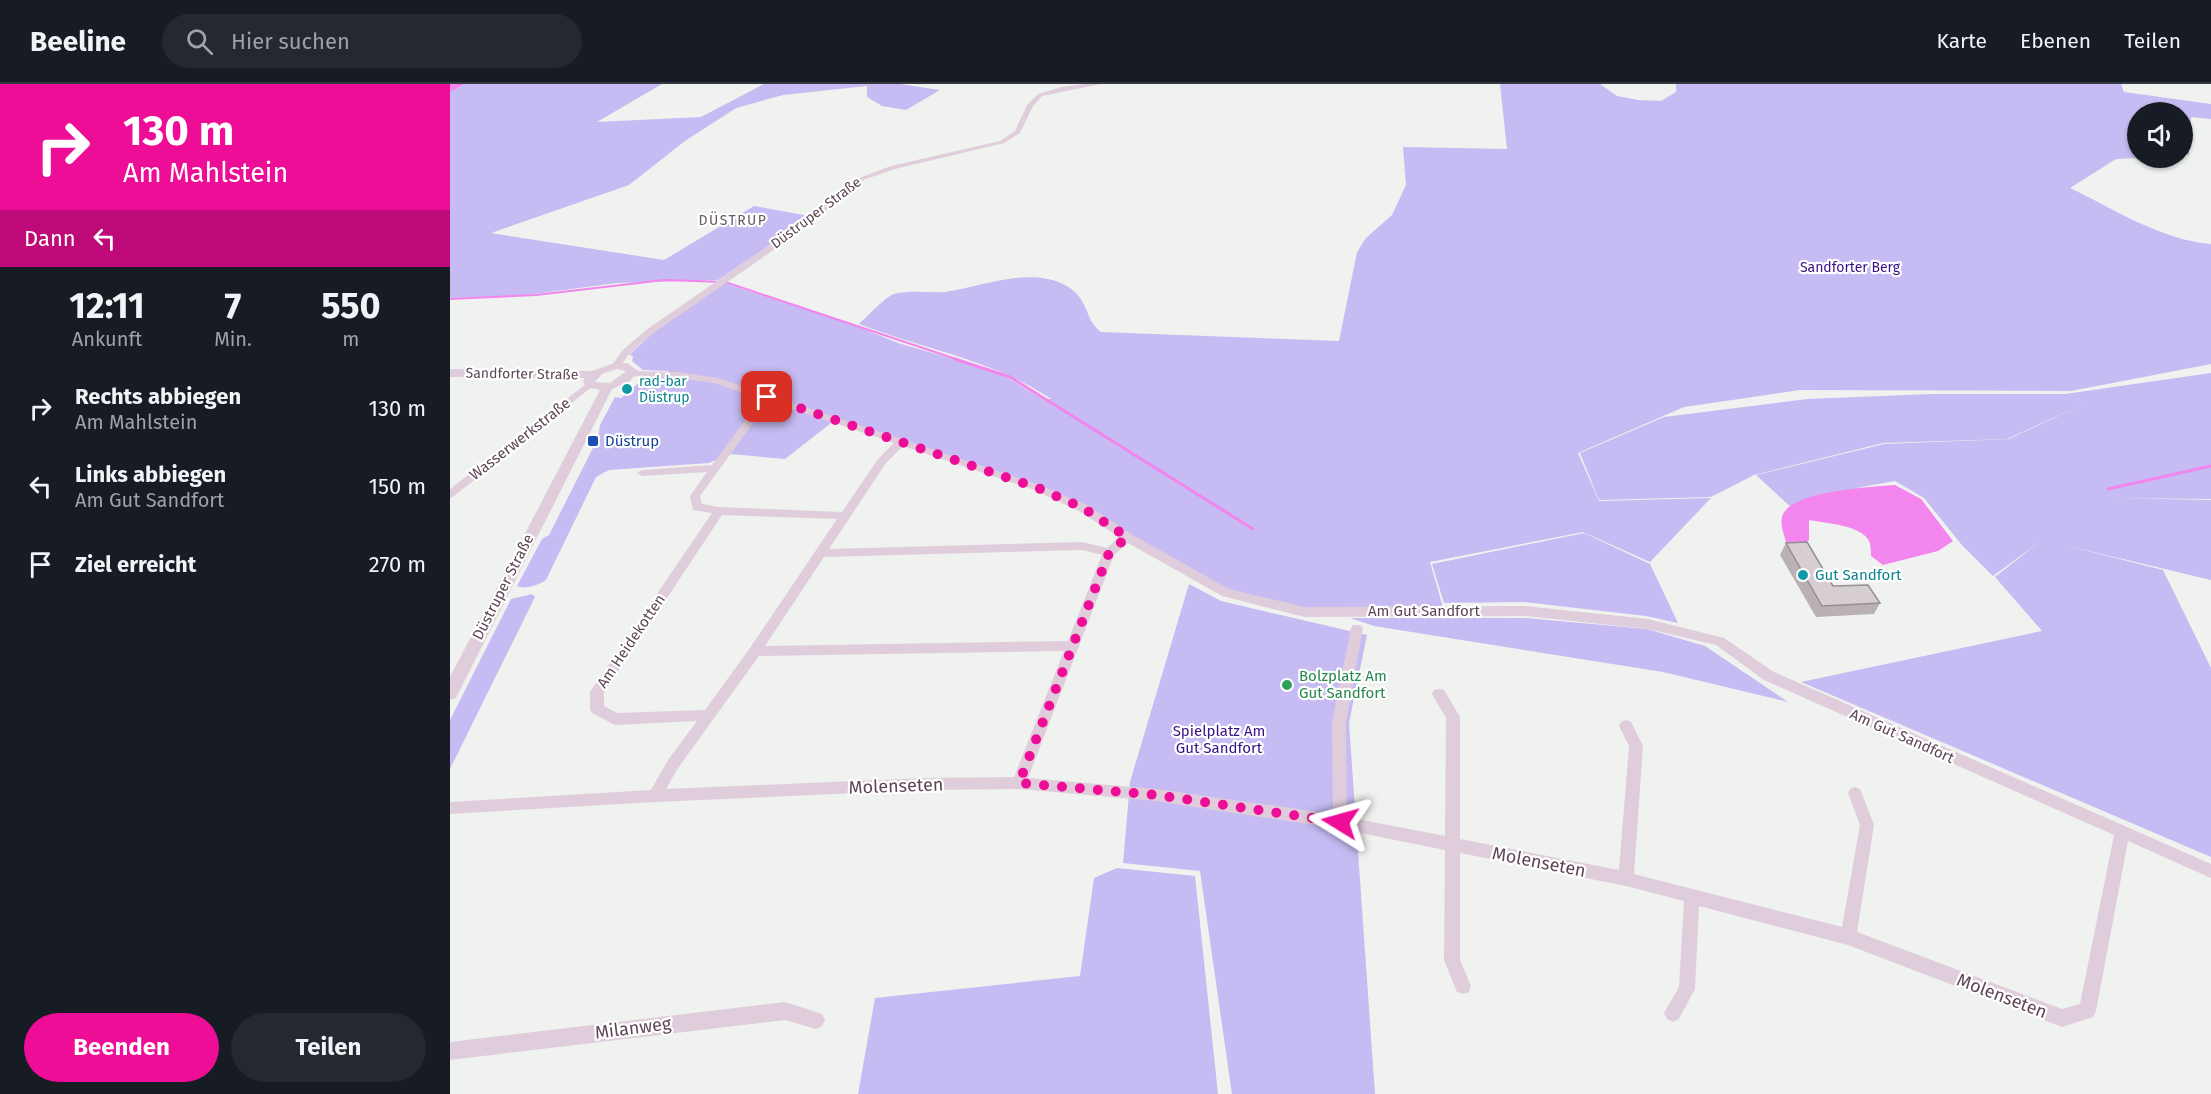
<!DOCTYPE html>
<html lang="de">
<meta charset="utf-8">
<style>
:root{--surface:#171b24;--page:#242831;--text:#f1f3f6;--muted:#9ea1a6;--line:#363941;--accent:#ee0d96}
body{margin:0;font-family:"Fira Sans",sans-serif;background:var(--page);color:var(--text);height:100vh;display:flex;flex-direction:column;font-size:22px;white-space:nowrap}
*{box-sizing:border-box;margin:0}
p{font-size:20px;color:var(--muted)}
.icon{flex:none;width:33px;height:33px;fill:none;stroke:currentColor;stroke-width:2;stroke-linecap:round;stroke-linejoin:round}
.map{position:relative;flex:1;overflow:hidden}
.side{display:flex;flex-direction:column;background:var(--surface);width:450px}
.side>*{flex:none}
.hud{background:#ee0d96;color:#fff;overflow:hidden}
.controls{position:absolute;left:1677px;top:18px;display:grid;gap:12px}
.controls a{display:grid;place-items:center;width:66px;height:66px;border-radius:50%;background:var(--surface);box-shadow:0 2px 4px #0004;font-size:30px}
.pin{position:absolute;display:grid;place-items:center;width:51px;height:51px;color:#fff;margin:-26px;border-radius:12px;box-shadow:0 3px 9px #0006}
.me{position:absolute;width:66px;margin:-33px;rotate:278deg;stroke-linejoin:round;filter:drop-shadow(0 0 4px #0008)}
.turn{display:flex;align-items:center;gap:21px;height:126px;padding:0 24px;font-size:27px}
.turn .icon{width:78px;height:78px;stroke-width:2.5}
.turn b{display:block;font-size:42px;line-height:51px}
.then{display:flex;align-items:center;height:57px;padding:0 24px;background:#0003;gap:12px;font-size:22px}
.eta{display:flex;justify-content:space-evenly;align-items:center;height:102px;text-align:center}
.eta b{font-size:36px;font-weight:700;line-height:42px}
.action{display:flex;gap:12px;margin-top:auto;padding:12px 24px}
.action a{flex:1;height:69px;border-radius:36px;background:var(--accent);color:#fff;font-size:24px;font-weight:700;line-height:69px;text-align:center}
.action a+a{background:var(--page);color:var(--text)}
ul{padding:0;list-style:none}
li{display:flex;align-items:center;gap:18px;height:78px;padding:0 24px}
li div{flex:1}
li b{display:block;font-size:22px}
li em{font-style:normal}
header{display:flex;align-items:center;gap:36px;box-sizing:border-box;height:84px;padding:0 30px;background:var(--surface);border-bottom:2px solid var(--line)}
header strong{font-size:28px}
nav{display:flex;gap:33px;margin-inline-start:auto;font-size:21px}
.search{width:420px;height:54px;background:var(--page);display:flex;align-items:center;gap:15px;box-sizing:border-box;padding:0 21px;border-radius:33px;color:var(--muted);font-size:22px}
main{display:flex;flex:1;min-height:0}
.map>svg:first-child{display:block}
</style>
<header>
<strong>Beeline</strong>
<div class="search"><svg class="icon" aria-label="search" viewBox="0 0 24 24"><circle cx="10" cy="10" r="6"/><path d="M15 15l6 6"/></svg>Hier suchen</div>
<nav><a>Karte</a><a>Ebenen</a><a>Teilen</a></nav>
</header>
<main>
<section class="side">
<div class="hud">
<div class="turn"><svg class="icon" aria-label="right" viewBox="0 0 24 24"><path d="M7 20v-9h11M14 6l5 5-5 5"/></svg><div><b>130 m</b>Am Mahlstein</div></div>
<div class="then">Dann<svg class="icon" aria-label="left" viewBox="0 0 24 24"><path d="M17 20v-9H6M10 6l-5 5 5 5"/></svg></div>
</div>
<div class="eta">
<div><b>12:11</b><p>Ankunft</p></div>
<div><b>7</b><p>Min.</p></div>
<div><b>550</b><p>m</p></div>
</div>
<ul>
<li><svg class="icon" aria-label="right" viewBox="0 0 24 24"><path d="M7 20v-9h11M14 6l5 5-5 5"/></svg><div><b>Rechts abbiegen</b><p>Am Mahlstein</p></div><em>130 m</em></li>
<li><svg class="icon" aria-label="left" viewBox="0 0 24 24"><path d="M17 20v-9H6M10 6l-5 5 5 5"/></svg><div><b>Links abbiegen</b><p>Am Gut Sandfort</p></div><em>150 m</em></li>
<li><svg class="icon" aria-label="arrive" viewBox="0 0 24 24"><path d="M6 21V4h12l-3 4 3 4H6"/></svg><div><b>Ziel erreicht</b></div><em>270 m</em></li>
</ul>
<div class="action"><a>Beenden</a><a>Teilen</a></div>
</section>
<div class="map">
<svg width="1761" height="1010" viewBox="0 0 1761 1010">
<rect width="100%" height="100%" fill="#eff2ef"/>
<path fill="#c6bbf2" d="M16 0H212L147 38 251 33 314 0H450L490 6 456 26 432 22 417 13V2L333 11 286 24 235 57 179 101 41 149 214 176 304 122 359 132 348 142 268 196 167 199 69 212 0 214V7Z
M1050 0H1150L1167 12 1188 16 1211 17 1226 8V0H1671L1674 8 1761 20V35L1741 33 1739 71 1733 70 1732 28H1688V74L1666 75 1620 104C1664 125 1711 156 1761 160V280L1621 307 1350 306 1234 323 1128 369 1149 417 1261 414 1200 478 1133 448 980 478 994 527 855 528 776 509 588 404 385 336 335 375 280 370 259 379 159 386 146 393 96 496C88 501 76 506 67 502L92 455 99 451 148 354 150 341 165 313 171 314 191 297 207 295 219 287 193 286 182 277 183 272 179 271 204 248 274 199 406 242 448 259 538 285 558 294 594 316 601 315C544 276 473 265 409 240 417 233 435 213 444 210 459 206 479 209 495 208 531 203 577 183 613 200 641 214 633 235 651 248L889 257 907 168 916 154 942 131 956 101 953 63 1057 65Z
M1761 289V415L1663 414 1761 416V496L1614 461 1713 486 1761 584V773L1351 598 1592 547 1545 493 1592 456 1543 492 1511 460 1474 414 1445 397 1411 403 1344 426 1306 391 1434 360 1559 355 1636 319 1557 355 1433 359 1304 391 1261 413 1149 416 1130 369 1214 333 1357 315 1482 310H1615Z
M1134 449 1200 480 1228 539 1196 532 1074 518 994 519 982 480Z
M739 500 771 517 917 551 899 639 925 1010H782L750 787 673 779 680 698Z
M82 510 85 513 0 685V636L61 515Z
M900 534H1076L1197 545 1255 562 1338 618 1213 588 924 542Z
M667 784 745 792 768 1010H408L425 914 630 892 644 794Z"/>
<path fill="#f285ee" d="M1445 401 1471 415 1503 457 1488 467 1433 481 1421 472C1421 468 1421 461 1419 457 1412 441 1374 439 1359 436V456L1352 461H1337C1335 453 1330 442 1332 433 1338 407 1421 403 1445 401Z"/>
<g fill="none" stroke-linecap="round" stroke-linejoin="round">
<path stroke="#f285ee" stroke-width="2" d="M0 215 86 211 214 196 275 198 509 276"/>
<path stroke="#f285ee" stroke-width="3" d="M505 275 560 293 803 445
M1658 405 1761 382"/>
<path fill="#f285ee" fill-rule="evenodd" d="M0 0H15L0 8Z"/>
<path fill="#e0cddb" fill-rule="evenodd" d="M635 0H651L592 12 583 22 570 49 554 59 445 85 413 96 354 145 202 250 179 270 169 284 166 285 161 282 173 266 196 246 348 141 409 94 441 82 550 57 565 47 577 21 588 10 612 3Z
M181 287 228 288 268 294 592 402 637 421 681 450 779 505 855 523 1075 522 1198 535 1274 554 1324 588 1761 780V794L1678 757 1646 927 1643 933 1612 943 1398 861 1249 822 1245 905 1229 935 1223 938 1217 935 1214 929 1229 903 1234 817 1176 802 1010 769V876L1021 902 1019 908 1013 910 1007 908 994 876 995 766 890 745 706 717 569 705 475 706 205 718 0 730V718L201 706 218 676 247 637 165 641 142 629 140 625V608L262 429 243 426 240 412 257 388 192 392 187 389 192 386 262 381 311 315 264 299 228 294 178 292V288ZM319 317 444 359 428 375 392 428 269 423 252 420 250 412ZM453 362 584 406 629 427 669 453 657 464 632 458 379 465 436 379ZM272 431 387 435 300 564 255 626 167 629 154 622V609ZM678 459 772 512 855 533 1075 532 1198 545 1266 561 1314 596 1664 751 1630 920 1612 925 1407 848 1424 741 1410 705 1405 703 1400 705 1398 709 1410 741 1392 843 1184 790 1193 662 1181 638 1176 636 1171 638 1169 642 1179 662 1169 786 1010 755V633L994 606 989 605 984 606 982 610 996 634 995 752 897 733 896 639 913 544 911 541H903L901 544 882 639 883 730 706 705 578 694 664 471ZM632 466 652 471 618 557 315 562 374 473ZM614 567 564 693 475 694 216 705 228 684 309 572Z
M140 297 143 298V302L4 412 0 414V405Z
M335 918 372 930 375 936 372 942 366 945 335 936 0 976V958Z"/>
<path fill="#e0cddb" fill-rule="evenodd" d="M177 279 188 287 179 298 162 305 6 614 0 616V593L150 306 136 303 133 297 135 294 0 293V285L142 287 162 280ZM167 285 176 287 160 299 145 298 152 290Z"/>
</g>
<path fill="#b9b1b5" d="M1336 459 1383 502 1430 519 1424 530 1366 533 1330 471Z"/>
<path fill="#d7ced3" stroke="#969094" stroke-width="1.5" d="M1357 458 1383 502 1418 501 1430 519 1372 522 1336 459Z"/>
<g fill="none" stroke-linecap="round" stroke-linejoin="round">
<path stroke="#ee0d96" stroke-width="10" stroke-dasharray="0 18" d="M317 313 588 404 633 424 677 453 659 469 569 699 706 711 890 738"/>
</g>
<g fill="#0f9aa8" stroke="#fff" stroke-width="2">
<circle cx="177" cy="305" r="6"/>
<circle cx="1353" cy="491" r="6"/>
</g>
<rect fill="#1a4fb4" stroke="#fff" stroke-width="2" x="137" y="351" width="12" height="12" rx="3"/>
<circle fill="#2e9e5b" stroke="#fff" stroke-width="2" cx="837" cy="601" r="6"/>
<g text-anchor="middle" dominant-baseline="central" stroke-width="4.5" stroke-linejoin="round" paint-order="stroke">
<g font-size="14" fill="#5e4657" stroke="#fff">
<text transform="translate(366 129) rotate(-37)">Düstruper Straße</text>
<text transform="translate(72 290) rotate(1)">Sandforter Straße</text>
</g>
<g font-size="14" letter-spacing="1.5" fill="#655b61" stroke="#fff">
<text x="283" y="136">DÜSTRUP</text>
</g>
<g font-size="14" fill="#371185" stroke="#fff">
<text x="1400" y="183">Sandforter Berg</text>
</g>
<g font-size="14" fill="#0d838f" stroke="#fff" text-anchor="start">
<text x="189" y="297">rad-bar<tspan x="189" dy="16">Düstrup</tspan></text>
</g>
<g font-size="15" fill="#5e4657" stroke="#fff">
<text transform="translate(70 355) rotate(-38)">Wasserwerkstraße</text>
<text transform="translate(53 503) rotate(-63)">Düstruper Straße</text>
<text x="974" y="527">Am Gut Sandfort</text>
<text transform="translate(181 557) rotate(-56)">Am Heidekotten</text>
<text transform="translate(1452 652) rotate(24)">Am Gut Sandfort</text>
</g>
<g font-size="15" fill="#164399" stroke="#fff" text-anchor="start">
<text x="155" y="357">Düstrup</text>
</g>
<g font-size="15" fill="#0d838f" stroke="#fff" text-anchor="start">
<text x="1365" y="491">Gut Sandfort</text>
</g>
<g font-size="15" fill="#27864d" stroke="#fff" text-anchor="start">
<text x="849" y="592">Bolzplatz Am<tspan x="849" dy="17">Gut Sandfort</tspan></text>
</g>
<g font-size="15" fill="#371185" stroke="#fff">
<text x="769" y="647">Spielplatz Am<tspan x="769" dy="17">Gut Sandfort</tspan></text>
</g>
<g font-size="18" fill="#5e4657" stroke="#fff">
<text transform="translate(446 702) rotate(-2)">Molenseten</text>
<text transform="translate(1089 778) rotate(11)">Molenseten</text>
<text transform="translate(1552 912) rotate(21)">Molenseten</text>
<text transform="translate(183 944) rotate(-7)">Milanweg</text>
</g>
</g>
</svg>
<div class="controls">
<a><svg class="icon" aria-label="sound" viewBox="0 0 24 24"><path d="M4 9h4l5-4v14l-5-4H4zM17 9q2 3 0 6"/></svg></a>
</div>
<div class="pin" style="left:317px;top:313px;background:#d93025"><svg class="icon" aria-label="arrive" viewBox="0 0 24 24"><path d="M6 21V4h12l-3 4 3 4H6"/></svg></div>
<svg class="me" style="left:890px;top:738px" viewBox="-20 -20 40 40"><path d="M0-17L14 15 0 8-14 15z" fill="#ee0d96" stroke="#fff" stroke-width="4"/></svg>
</div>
</main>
